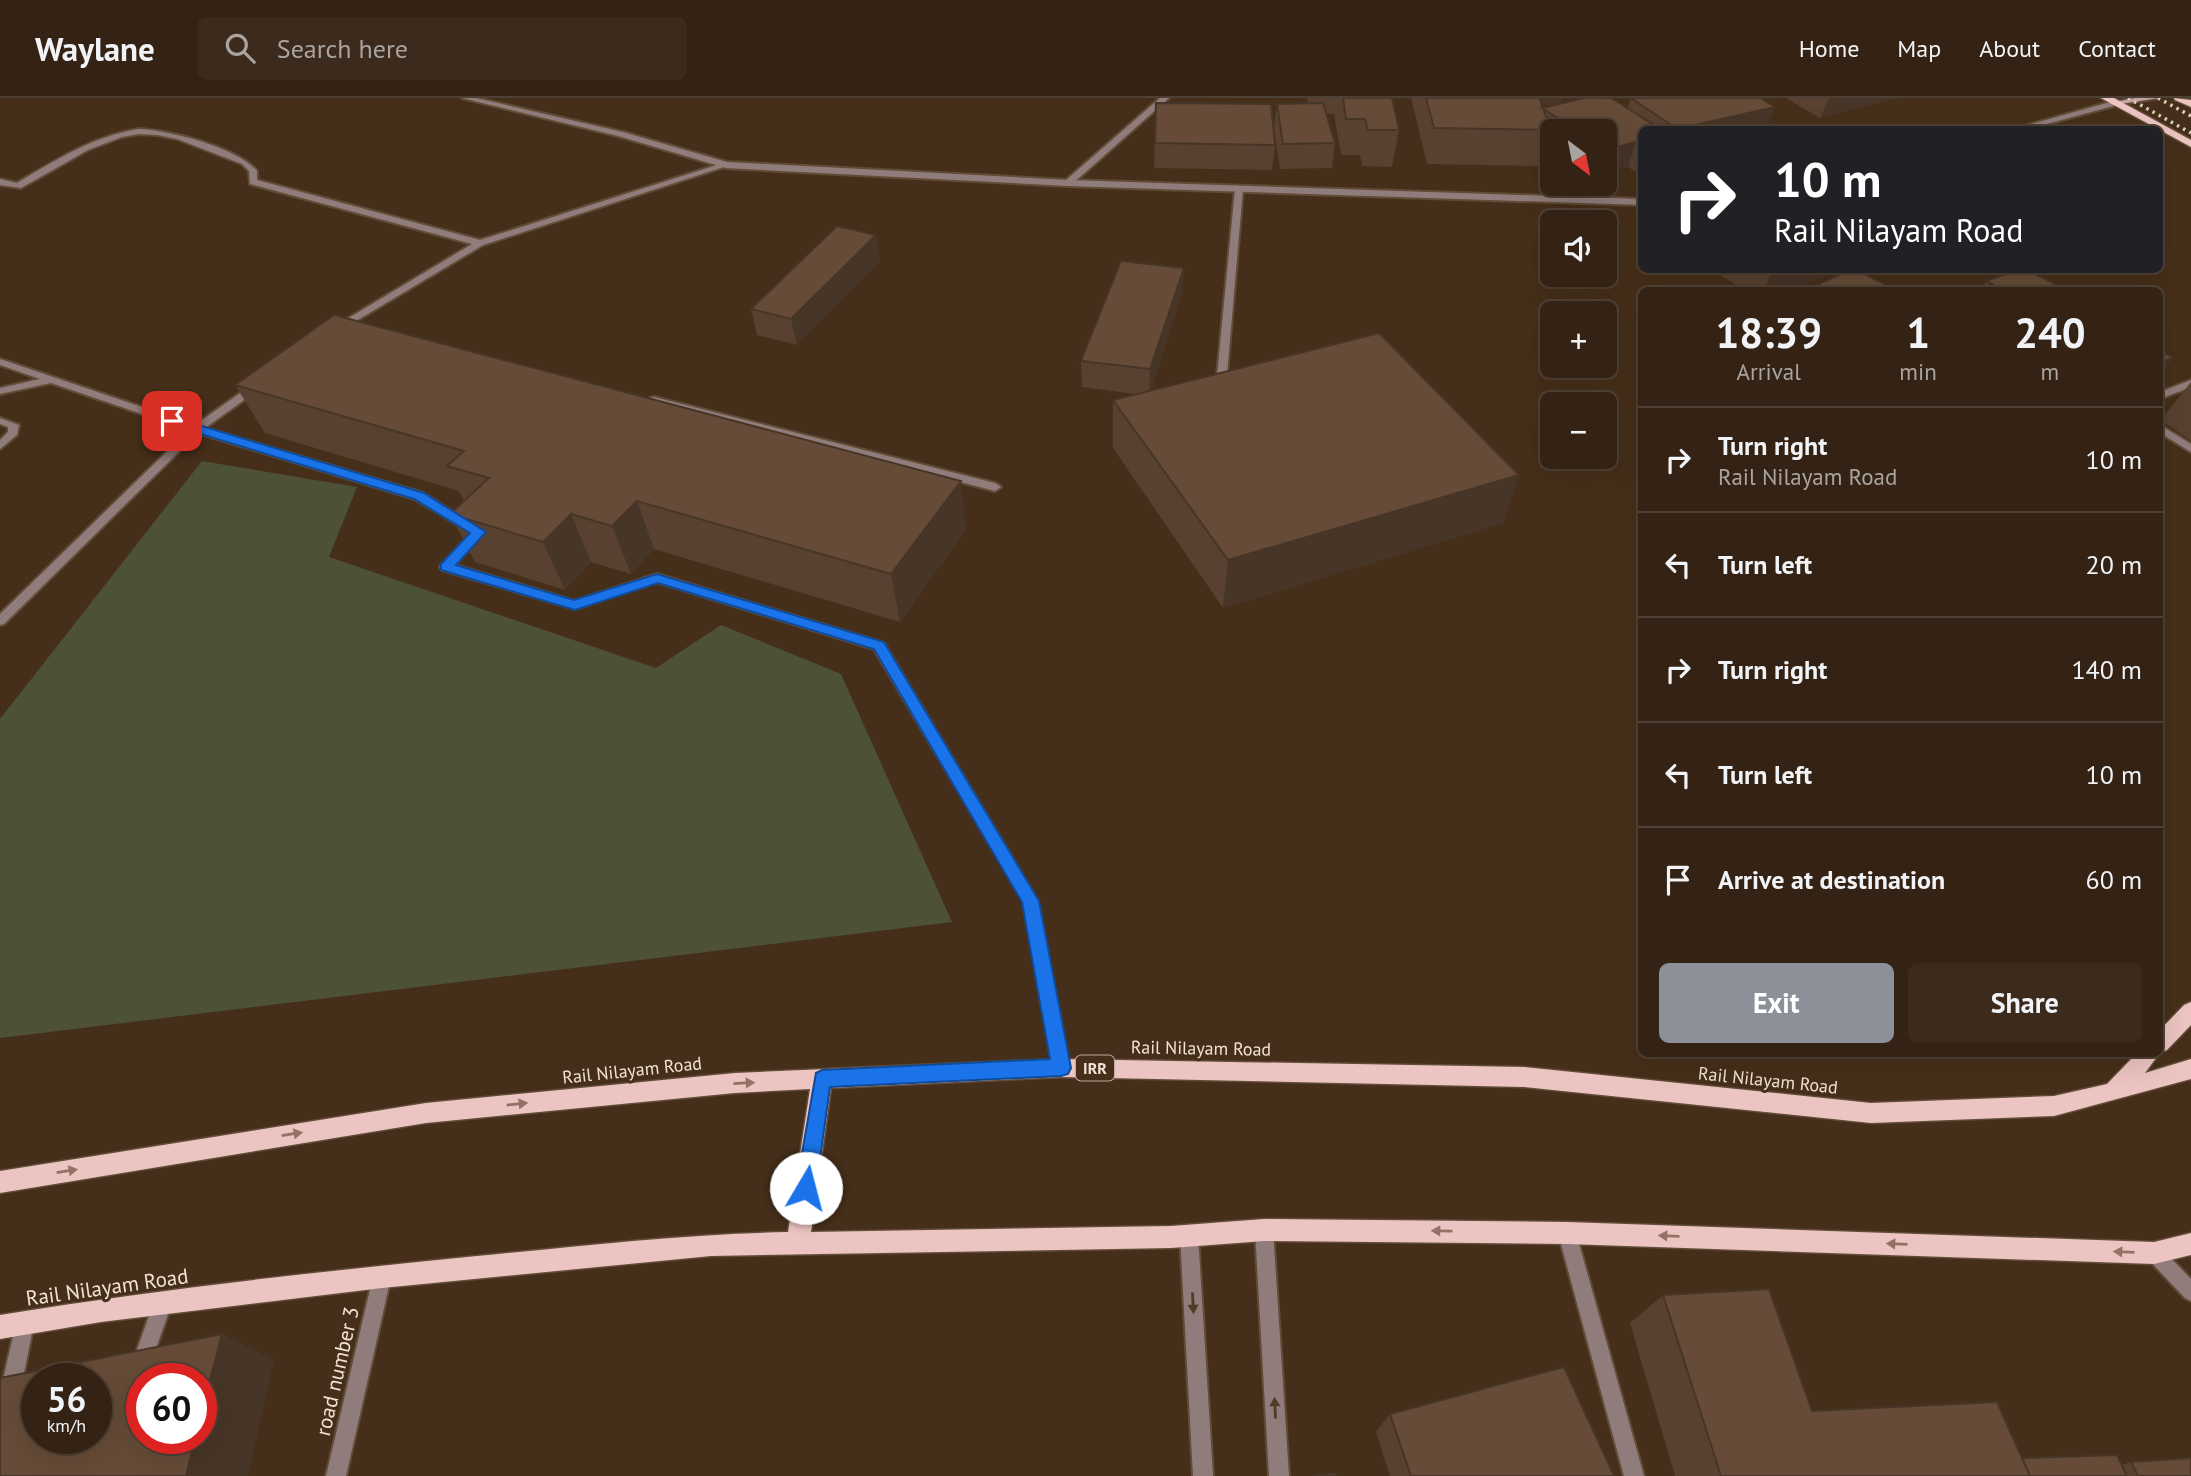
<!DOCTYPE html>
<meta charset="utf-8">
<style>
:root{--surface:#342314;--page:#3c2b1d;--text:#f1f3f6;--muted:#a9a4a0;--line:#4e4034;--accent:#8c9099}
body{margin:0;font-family:"PT Sans",sans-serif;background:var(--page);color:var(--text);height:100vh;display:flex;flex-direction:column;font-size:26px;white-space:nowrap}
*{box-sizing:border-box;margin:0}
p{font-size:23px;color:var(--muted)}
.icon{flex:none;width:38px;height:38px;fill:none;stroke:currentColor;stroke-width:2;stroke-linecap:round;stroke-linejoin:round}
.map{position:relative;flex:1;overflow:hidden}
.side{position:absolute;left:1638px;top:189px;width:525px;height:770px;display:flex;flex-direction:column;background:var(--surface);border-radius:10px;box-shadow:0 7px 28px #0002,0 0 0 2px var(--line)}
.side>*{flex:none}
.top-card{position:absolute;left:1638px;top:28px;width:525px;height:147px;border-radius:10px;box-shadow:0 7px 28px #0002,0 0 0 2px var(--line);background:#202124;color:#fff;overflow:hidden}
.needle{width:46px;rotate:148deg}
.fabs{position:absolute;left:1540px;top:21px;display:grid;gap:14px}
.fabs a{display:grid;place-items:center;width:77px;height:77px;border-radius:10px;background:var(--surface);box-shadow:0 7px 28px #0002,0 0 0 2px var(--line);font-size:35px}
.speed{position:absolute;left:21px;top:1265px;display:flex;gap:14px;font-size:35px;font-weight:700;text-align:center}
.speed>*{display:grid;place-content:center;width:91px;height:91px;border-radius:50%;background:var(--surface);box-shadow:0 7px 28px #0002,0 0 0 2px var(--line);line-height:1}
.speed small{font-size:18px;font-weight:400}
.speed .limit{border:10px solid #d22;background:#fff;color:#111}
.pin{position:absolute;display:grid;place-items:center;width:60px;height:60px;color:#fff;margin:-30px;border-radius:14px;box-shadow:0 4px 10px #0006}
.me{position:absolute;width:77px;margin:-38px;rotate:8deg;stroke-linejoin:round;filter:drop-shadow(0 0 5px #0008)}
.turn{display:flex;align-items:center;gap:24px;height:147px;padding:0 21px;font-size:32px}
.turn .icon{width:91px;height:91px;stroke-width:2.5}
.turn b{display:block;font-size:49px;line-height:60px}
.eta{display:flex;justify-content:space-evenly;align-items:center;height:119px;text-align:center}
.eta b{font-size:42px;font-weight:700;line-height:49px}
.cta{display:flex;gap:14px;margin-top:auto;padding:14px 21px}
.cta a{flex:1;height:80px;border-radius:10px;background:var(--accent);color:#fff;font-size:28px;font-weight:700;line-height:80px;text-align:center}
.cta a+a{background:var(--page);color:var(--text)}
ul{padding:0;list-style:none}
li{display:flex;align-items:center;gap:21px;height:105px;padding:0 21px;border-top:2px solid var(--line)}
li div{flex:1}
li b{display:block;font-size:26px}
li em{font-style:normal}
header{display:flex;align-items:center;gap:42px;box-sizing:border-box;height:98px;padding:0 35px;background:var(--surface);border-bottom:2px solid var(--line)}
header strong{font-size:33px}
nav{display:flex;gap:38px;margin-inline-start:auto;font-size:24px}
.search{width:490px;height:63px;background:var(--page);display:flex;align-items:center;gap:18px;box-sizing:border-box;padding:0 24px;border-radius:10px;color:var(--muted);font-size:26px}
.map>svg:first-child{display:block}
</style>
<header>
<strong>Waylane</strong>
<div class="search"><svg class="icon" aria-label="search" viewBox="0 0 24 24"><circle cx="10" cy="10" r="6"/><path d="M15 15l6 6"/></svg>Search here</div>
<nav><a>Home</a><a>Map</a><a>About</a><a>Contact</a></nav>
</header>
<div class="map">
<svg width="2191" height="1378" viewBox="0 0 2191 1378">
<rect width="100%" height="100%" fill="#462f1a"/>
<path fill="#4d5138" d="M202 363 357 389 329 459 656 570 721 527 841 576 952 824 0 940V621Z"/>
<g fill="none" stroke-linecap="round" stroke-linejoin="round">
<defs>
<path id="lane" d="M1160 0H1169L1071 87H1065V83Z
M139 31C169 32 238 50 257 73V82L480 142 723 65 730 67 483 147 336 235 331 232 332 230 472 146 250 86 249 73 242 66 177 41 157 37 139 36 122 39 88 52 21 90 0 87V81L17 85C56 62 93 38 139 31Z
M1239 88 1243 91 1226 288 1221 291 1216 288 1235 91Z
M0 261 195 327 253 286H261V290L205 330 423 395 485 434 455 467 575 503 657 476 884 545 1038 803 1069 970 1067 975 1061 978 1055 975 1053 970 1024 804 874 551 657 484 575 511 442 472 440 469 442 466 471 435 415 401 198 335 4 526 0 527V516L189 332 51 285 0 296V290L40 281 0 267Z
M2191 282V289L2160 301V294Z
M654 299 995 385 1001 389 995 393 650 304V300Z
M0 320 19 327 17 337 0 351V342L8 334V329L0 326Z
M2160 327 2191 346V354L2160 335Z
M1264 1123 1270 1126 1273 1132 1289 1378H1269L1255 1132 1258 1126Z
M1189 1128 1195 1131 1198 1137 1213 1378H1193L1180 1137 1183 1131Z
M163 1196 170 1198 172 1205 148 1273 141 1275 134 1273 132 1266 156 1198Z
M25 1216 32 1218 34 1225 20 1295 17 1302 10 1305 3 1302 0 1295 16 1225 18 1218Z"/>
<path id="street" d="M462 0H476L623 34 727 64 1068 82 1642 101V107L1068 88 726 70 618 38Z
M2114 3H2117V7L2025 32H2010Z
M1567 1126 1573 1129 1576 1135 1644 1378H1624L1558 1135 1561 1129Z
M2154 1146 2160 1149 2191 1181V1203L2185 1200 2148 1161 2145 1155 2148 1149Z
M382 1170 388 1173 391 1179 346 1378H326L373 1179 376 1173Z"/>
<path id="secondary" d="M2135 0H2159L2114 7 2110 5Z"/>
<path id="primary" d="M2101 0H2114L2191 42V49Z
M2174 0 2191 2V9L2175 2Z
M2191 904V927L2167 952 2160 954V932L2184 907Z
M2136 956H2159L2145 975 2191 961V981L2054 1018 1871 1025 1524 989 1061 979 831 990 811 1134 1171 1128 1264 1121 1567 1124 2154 1144 2191 1135V1157L2154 1166 1567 1146 1264 1143 1171 1150 711 1158 382 1190 101 1224 0 1241V1217C158 1191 318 1174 477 1158 581 1148 684 1136 788 1134L810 991 735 995 426 1025 0 1095V1073L426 1005 735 975 1061 961 1524 969 1871 1005 2054 998 2107 986Z"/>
</defs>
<use href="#lane" stroke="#614c38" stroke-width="4"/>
<use href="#street" stroke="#614c38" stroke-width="4"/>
<use href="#secondary" stroke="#614c38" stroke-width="4"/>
<use href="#primary" stroke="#614c38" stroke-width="3"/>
<use href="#lane" fill="#907d7b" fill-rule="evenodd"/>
<use href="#street" fill="#907d7b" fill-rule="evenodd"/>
<use href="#secondary" fill="#c4a5a3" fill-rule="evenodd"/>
<use href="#primary" fill="#ecc4c1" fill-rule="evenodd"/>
<path stroke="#dbcbbd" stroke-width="3.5" stroke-dasharray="2.5 4.5" stroke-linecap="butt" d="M2128 0 2191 35
M2158 0 2191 18"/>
</g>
<path fill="#584130" d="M1307 0H1392L1399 32 1392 69 1362 68 1360 57H1341L1334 16H1326L1335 45 1332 70 1280 71 1274 31 1277 6 1308 5Z
M1411 0H1562L1560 6 1628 10 1631 0 1766 32H1642V78L1628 69 1605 75V33H1552V46L1548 44 1541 68 1427 66Z
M1786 0H1897L1820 20Z
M1156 5 1275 47 1272 72 1154 70Z
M876 137 880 163 797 247 757 237 751 211Z
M1718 172H1828L1825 178 1786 192H1744L1717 175Z
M1986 183 2067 192H1980Z
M1818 186 1896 192H1814Z
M1182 196 1151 292 1519 377 1503 425 1223 510 1113 350V302L1135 296 1082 289 1081 263Z
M2191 284V343L2161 322Z
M235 287 966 431 900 524 654 451 631 476 591 464 565 492 475 464 450 416 464 403 459 393 265 335Z
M1663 1197 1812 1313 2022 1360 2122 1367 2131 1364 2191 1378H1675L1630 1225Z
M1390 1316 1614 1378H1390L1376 1334Z"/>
<path fill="#473527" d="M1481 0H1562L1559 9 1542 10Z
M1829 0H1897L1820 20Z
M1775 9 1766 32H1677V31Z
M1636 44 1628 69 1605 75V55L1606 52Z
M876 137 880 163 797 247 791 221Z
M1184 170 1182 196 1149 298 1150 271Z
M1783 172H1828L1825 178 1786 192H1763L1771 176Z
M2173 260 2160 277V265Z
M1519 377 1503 425 1223 510 1228 462Z
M961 383 966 431 900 524 891 476Z
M637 403 654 451 631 476 612 428Z
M571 416 591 464 565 492 543 444Z
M222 1236 274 1262 248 1378H186L195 1340H201V1317Z"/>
<path fill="#664c38" stroke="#473527" stroke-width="2" fill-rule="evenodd" d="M1343 0H1392L1399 32H1368L1365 21H1346Z
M1426 0H1539L1551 32 1434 30Z
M1584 0H1611L1662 32H1642V47L1636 44 1606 52 1605 51V33H1578L1542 10Z
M1631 0H1760L1775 9 1677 31Z
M1156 5 1271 6 1275 47 1155 45Z
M1323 5 1335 45 1283 46 1277 6Z
M837 128 876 137 791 221 751 211Z
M1121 163 1184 170 1150 271 1081 263Z
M1764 172H1783L1771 176Z
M1850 172H1857L1896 192H1830L1818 186Z
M2016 172H2028L2067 192H2003L1986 183Z
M334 217 961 383 891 476 637 403 612 428 571 416 543 444 450 416 489 380 447 368 464 353 235 287Z
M1379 235 1519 377 1228 462 1113 302Z
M2160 252 2173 260 2160 265Z
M1769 1191 1812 1313 1997 1304 2030 1378H1721L1663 1197Z
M222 1236 201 1317V1281H142V1340H195L186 1378H0V1280ZM37 1281H96V1340H37Z
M1564 1269 1614 1378H1411L1390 1316Z
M2117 1357 2127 1378H2030L2022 1360Z
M2191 1360V1378H2138L2131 1364Z
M1335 1375 1336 1378H1313Z"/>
<defs><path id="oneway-solid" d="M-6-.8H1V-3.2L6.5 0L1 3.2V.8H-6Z" transform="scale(1.75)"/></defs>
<g fill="#917265">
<use href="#oneway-solid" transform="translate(744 985) rotate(-3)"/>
<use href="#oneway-solid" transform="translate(517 1006) rotate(-6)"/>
<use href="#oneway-solid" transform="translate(292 1036) rotate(-9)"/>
<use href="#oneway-solid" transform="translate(67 1073) rotate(-9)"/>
<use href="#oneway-solid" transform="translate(1442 1133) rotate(-179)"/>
<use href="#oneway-solid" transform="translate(1669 1138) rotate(-178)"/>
<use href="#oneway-solid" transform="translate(1897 1146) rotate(-178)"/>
<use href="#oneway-solid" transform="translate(2124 1154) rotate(-178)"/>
</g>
<g fill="#513b29">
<use href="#oneway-solid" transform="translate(1193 1205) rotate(87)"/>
<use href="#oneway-solid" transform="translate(1275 1310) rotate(-93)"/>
</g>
<path fill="#1a73e8" stroke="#114b97" stroke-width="2" d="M172 319 424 395 486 434 456 467 574 502 657 476 884 544 1039 803 1071 970 1068 976 1061 978 830 989 816 1090 813 1097 806 1100 799 1097 796 1090 816 975 822 972 1050 961 1022 804 874 551 658 485 575 512 441 472V466L470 435 414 401 168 326V320Z"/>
<g text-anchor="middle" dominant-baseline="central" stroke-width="6" stroke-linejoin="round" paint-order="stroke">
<rect fill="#462f1a" stroke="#beac9d" stroke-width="2" x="1076" y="957.5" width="38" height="25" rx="5"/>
<g font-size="16" font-weight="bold" fill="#f1e2d5">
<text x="1095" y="970">IRR</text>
</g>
<g font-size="18" fill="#f1e2d5" stroke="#462f1a">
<text transform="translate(1201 950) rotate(1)">Rail Nilayam Road</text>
<text transform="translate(632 972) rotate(-6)">Rail Nilayam Road</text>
<text transform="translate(1768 982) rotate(6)">Rail Nilayam Road</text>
</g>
<g font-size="21" fill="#f1e2d5" stroke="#462f1a">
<text transform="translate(107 1189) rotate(-8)">Rail Nilayam Road</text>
<text transform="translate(337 1273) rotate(-77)">road number 3</text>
</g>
</g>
</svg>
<div class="fabs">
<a><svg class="needle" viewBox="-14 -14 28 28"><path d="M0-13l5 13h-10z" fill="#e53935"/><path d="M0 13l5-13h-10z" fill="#a9a4a0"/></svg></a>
<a><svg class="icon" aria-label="sound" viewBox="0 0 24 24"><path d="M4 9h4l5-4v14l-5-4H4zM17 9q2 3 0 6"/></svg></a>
<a>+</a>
<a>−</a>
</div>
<div class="speed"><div>56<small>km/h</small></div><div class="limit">60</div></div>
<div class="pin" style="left:172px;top:323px;background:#d93025"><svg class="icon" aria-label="arrive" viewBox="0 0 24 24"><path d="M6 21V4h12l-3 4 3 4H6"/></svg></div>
<svg class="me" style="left:806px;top:1090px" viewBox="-20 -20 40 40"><circle r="19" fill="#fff"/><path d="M0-13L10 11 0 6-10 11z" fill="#1a73e8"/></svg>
<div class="top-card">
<div class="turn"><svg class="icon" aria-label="right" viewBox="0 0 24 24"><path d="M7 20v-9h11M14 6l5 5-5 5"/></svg><div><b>10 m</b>Rail Nilayam Road</div></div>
</div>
<section class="side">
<div class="eta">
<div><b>18:39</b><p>Arrival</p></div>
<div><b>1</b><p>min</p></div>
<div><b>240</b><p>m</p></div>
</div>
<ul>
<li><svg class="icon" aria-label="right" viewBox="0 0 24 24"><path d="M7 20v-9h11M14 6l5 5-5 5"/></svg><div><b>Turn right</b><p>Rail Nilayam Road</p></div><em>10 m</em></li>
<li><svg class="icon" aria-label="left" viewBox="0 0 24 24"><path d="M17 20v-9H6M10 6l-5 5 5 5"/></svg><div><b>Turn left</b></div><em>20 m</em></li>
<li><svg class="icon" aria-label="right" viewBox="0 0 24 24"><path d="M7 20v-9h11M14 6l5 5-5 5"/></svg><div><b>Turn right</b></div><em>140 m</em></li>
<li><svg class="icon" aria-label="left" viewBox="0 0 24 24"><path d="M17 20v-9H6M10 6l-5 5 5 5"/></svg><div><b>Turn left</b></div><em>10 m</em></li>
<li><svg class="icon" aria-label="arrive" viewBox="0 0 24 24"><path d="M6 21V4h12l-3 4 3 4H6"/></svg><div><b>Arrive at destination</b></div><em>60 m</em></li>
</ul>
<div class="cta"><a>Exit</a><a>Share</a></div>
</section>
</div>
